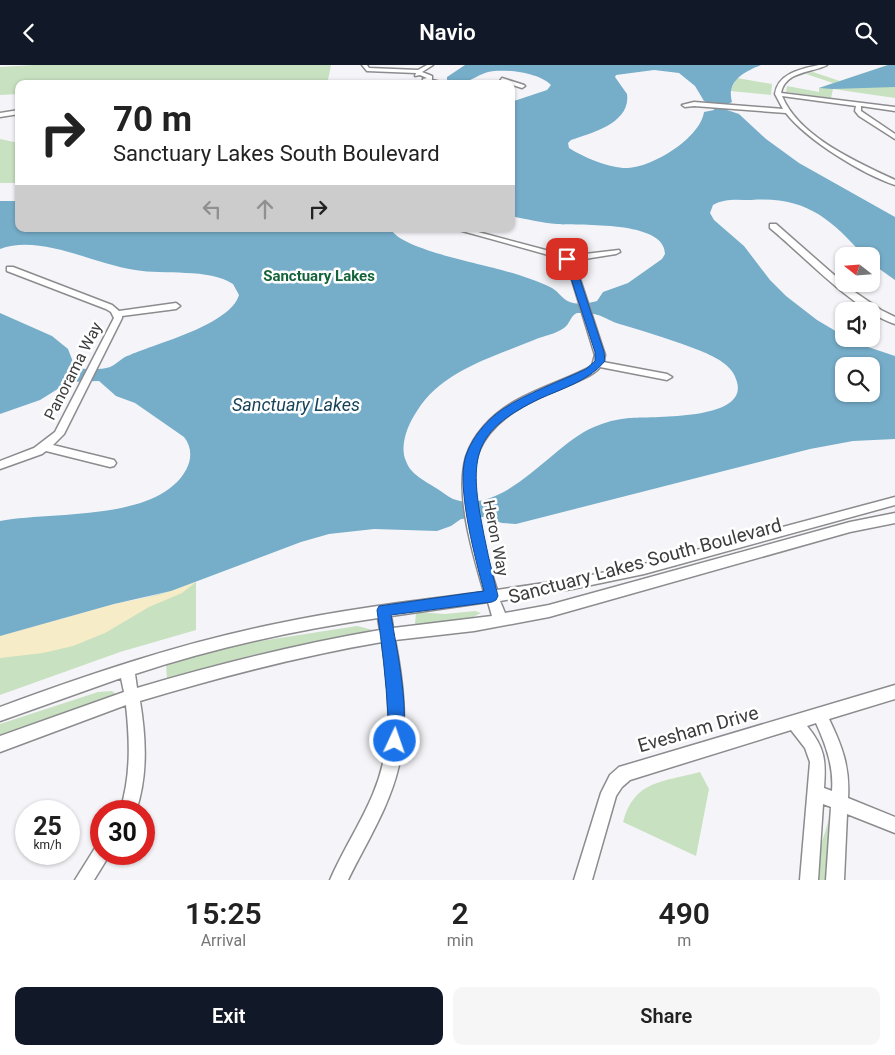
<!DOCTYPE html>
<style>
:root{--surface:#fff;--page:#f6f6f6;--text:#222;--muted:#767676;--accent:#111827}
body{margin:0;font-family:Roboto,sans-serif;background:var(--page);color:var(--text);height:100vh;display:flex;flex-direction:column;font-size:19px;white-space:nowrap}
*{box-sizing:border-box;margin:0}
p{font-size:16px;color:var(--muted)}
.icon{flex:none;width:28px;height:28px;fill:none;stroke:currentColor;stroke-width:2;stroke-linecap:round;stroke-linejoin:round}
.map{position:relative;height:815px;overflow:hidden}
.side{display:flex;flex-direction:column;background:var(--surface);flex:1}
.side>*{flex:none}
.top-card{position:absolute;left:15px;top:15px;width:500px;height:152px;border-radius:10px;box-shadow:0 1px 4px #0004;background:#fff;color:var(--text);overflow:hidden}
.needle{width:32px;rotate:287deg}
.fabs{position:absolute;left:835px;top:182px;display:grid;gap:10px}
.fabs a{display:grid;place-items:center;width:45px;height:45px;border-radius:10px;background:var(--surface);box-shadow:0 1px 4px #0004;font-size:25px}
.speed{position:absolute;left:15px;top:735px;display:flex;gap:10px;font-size:25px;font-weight:700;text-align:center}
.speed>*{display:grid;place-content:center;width:65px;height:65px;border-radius:50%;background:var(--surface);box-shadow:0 1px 4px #0004;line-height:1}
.speed small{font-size:12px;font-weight:400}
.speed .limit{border:8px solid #d22;background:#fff;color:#111}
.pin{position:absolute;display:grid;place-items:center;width:42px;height:42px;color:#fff;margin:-21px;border-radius:10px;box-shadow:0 2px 8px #0006}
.me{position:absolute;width:55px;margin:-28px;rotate:3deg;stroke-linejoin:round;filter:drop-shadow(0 0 4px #0008)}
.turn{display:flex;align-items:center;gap:18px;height:105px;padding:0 15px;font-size:22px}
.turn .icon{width:65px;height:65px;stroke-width:2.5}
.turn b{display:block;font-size:35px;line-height:42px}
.lanes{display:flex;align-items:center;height:48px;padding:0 15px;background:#0003;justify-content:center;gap:25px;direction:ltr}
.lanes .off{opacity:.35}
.eta{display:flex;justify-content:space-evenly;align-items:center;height:85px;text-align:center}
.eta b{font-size:30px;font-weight:600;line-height:35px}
.action{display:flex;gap:10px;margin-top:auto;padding:10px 15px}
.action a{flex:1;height:58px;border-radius:10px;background:var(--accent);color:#fff;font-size:20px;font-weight:600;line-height:58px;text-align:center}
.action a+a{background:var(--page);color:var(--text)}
header{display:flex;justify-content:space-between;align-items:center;height:65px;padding:0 15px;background:var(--accent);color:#fff;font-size:22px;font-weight:600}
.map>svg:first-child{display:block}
</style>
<header><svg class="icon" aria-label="back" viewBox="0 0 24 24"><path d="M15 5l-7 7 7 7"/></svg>Navio<svg class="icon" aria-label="search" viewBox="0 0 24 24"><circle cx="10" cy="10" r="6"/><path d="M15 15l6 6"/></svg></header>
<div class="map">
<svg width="895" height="815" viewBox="0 0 895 815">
<rect width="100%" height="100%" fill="#f5f5f9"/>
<path fill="#c8e1c0" d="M34 0H331L328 15H333V19H19V29L0 30V2Z
M888 0H895V33L833 24 831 33 786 27 787 21 819 27V23L833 18 806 9 813 7 840 16Z
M737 13 772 19 771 30 730 26Z
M0 74 19 78V118H0Z
M196 517V565L120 587 0 630V571L171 526Z
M475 546 481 548 469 554 415 560 416 547 445 549Z
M357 561 373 565 253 590 167 613 166 599 248 578Z
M112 626 116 629 0 671V659L98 627Z
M700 707 709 724 696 791 623 757C634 715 663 717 700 707Z
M829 754 826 815H818L821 780Z"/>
<path fill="#f6ecc7" d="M196 517 182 528 149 542 105 568 73 581 43 588 0 593V571L114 539 159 530Z"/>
<path fill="#76adc9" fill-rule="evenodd" d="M465 0H761C744 7 726 16 732 37L726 40 727 45 739 49 766 74 799 98 895 152V215L871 198V191H864C830 153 805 131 751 135 738 135 725 133 713 140L710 148 714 155 744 181 770 215 786 231 817 255 844 271V274L895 291V374L853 376 810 384 516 459 502 458 483 452 461 454 451 461 437 466 374 464 329 469 301 477 171 526 114 539 0 571V456C53 446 157 457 186 405 192 394 192 382 184 372L135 338 116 331 99 316 69 317 40 335 0 349V248L52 271 68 284 75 302C85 305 101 305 110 302 117 299 122 292 130 290 157 278 230 260 239 230L233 219C209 203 164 210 135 205 93 199 41 169 0 184V136H19V164H391C400 184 482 199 505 206 520 210 538 216 552 223 559 227 563 235 570 237 577 240 590 238 597 236L603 227 628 218 662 194 665 189C665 155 580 161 557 159 542 158 526 154 511 151V37L547 25 551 20C540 8 504 3 488 7 480 9 472 15 463 18 454 20 442 19 432 19L447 16V12ZM654 5 679 8 695 21 704 36 714 40V45L704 47C700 74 649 105 623 103 605 101 585 93 569 83L568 78 571 75C592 68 631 58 627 29L615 12 616 10ZM577 248C603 247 602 254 623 260 650 268 675 276 701 286 715 292 733 300 737 317 748 356 652 351 629 353 617 354 605 357 594 362 552 379 505 452 453 434 447 431 441 426 436 423 425 416 410 409 406 396 399 381 408 359 417 346 441 306 493 292 534 275 543 271 556 269 564 263 570 259 570 251 577 248ZM844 301H871V329H844Z
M888 0H895V22L833 24 819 23Z"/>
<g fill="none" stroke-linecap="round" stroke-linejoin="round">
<defs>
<path id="minor" d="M362 0H367L369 3 418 5 427 0H433L422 7 432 11V15L450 19 423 16V14L427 13 420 10 415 11 416 8 367 6Z
M819 0H827C812 8 785 6 781 28L895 42V46L861 41V46L895 69V74L859 51 855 46 856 41 782 31C799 72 857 97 895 115V120C862 109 807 75 786 48L694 41 685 42 682 40 694 37 783 44 775 29C778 8 801 4 819 0Z
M502 13 524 20 525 21 522 23 500 16Z
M19 45V49L0 52V48Z
M770 159H776L849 223 881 245 895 252V259C856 247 803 190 770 163Z
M455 164H467L568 191 619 185 620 187 616 189 572 196 576 202 605 290 603 297 667 309 672 312 667 315 600 302C591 314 554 325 539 333 516 344 491 359 480 384 463 422 485 487 497 525L572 514 644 499 895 432V440L644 509 572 524 500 536 505 548 549 540 850 457 895 448V458L850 467 549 552 474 566 395 575C403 616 408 659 399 700 390 741 366 778 348 815H330C343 785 361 758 373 729 394 680 390 628 382 577 300 591 220 612 140 636 146 673 148 710 136 746H120C131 711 130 677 126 640L0 687V671L124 627 121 613 0 656V642C90 609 181 578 275 559 345 544 414 536 484 527 473 489 455 431 466 392 473 369 492 350 512 338 537 323 566 315 592 301L595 290 568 202 564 196 552 191ZM488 537 492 551 393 563 391 551ZM378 553 380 565C298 579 218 599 137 623L135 609C214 583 295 565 378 553Z
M7 202H13L112 240 119 246 176 238 180 241 176 244 122 251V253L64 369 53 380 114 395 116 398 114 401 110 402 46 386 42 389 0 404V396L34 383 55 367 114 253 111 247 106 244 7 206Z
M895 620V634L829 654C842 681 850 702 848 733L895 752V768L847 749 844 815H826L831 742 823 739 818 815H800L810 697 805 683 791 665 630 715 622 722 616 731 592 815H574L601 728 610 710 619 702ZM816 658C826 680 834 702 832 726L824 723C826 695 825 683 807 661Z
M101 780V789H110L94 815H75L95 783Z"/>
</defs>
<use href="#minor" stroke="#8c8c8f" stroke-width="3"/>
<use href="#minor" fill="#fff" fill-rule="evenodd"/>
</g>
<path fill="#1a73e8" stroke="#114b97" d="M564 192H569L576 202 604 287 605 296C589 316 561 324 539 334 480 363 469 385 480 449 485 477 491 504 498 531L496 535 492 537 391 550C396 581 412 654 400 682L395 684 389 682C385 672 389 661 388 651 386 615 382 580 377 545L379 541 484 526C475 493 459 432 464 399 467 378 486 355 503 344 525 329 561 316 586 304L595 296V287Z"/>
<g text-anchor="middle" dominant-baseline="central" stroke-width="5" stroke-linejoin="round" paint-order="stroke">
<g font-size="15" font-weight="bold" fill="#14633a" stroke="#fff">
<text x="319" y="211">Sanctuary Lakes</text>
</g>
<g font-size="16" fill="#3d3d3e" stroke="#fff">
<text transform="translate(73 306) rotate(-63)">Panorama Way</text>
<text transform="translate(496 473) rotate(79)">Heron Way</text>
</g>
<g font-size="18" font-style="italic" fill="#174459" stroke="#fff">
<text x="296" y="339">Sanctuary Lakes</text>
</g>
<g font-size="19" fill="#3d3d3e" stroke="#fff">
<text transform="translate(645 496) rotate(-15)">Sanctuary Lakes South Boulevard</text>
<text transform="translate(698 664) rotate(-16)">Evesham Drive</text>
</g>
</g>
</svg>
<div class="fabs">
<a><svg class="needle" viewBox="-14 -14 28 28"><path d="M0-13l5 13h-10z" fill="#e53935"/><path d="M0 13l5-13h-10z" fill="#767676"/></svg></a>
<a><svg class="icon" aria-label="sound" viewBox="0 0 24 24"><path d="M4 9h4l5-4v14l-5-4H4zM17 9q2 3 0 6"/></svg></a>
<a><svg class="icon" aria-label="search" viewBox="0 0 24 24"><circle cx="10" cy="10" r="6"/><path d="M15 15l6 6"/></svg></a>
</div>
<div class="speed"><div>25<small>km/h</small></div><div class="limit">30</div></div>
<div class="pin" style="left:567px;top:194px;background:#d93025"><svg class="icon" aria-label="arrive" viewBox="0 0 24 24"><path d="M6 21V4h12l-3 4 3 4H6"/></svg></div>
<svg class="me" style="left:395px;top:676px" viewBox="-20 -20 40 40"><circle r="17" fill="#1a73e8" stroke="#fff" stroke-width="3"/><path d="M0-11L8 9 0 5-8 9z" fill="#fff"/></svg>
<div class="top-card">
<div class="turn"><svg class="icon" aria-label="right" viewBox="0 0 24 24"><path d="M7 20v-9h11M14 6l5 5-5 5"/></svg><div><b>70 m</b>Sanctuary Lakes South Boulevard</div></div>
<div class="lanes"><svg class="icon off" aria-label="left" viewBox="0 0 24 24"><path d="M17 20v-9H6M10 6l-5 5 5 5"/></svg><svg class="icon off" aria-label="ahead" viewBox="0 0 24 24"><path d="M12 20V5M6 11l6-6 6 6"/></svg><svg class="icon" aria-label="right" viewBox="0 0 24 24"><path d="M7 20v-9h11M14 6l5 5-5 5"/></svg></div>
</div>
</div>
<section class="side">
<div class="eta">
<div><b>15:25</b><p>Arrival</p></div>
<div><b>2</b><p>min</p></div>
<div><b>490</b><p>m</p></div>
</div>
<div class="action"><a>Exit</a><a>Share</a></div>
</section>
